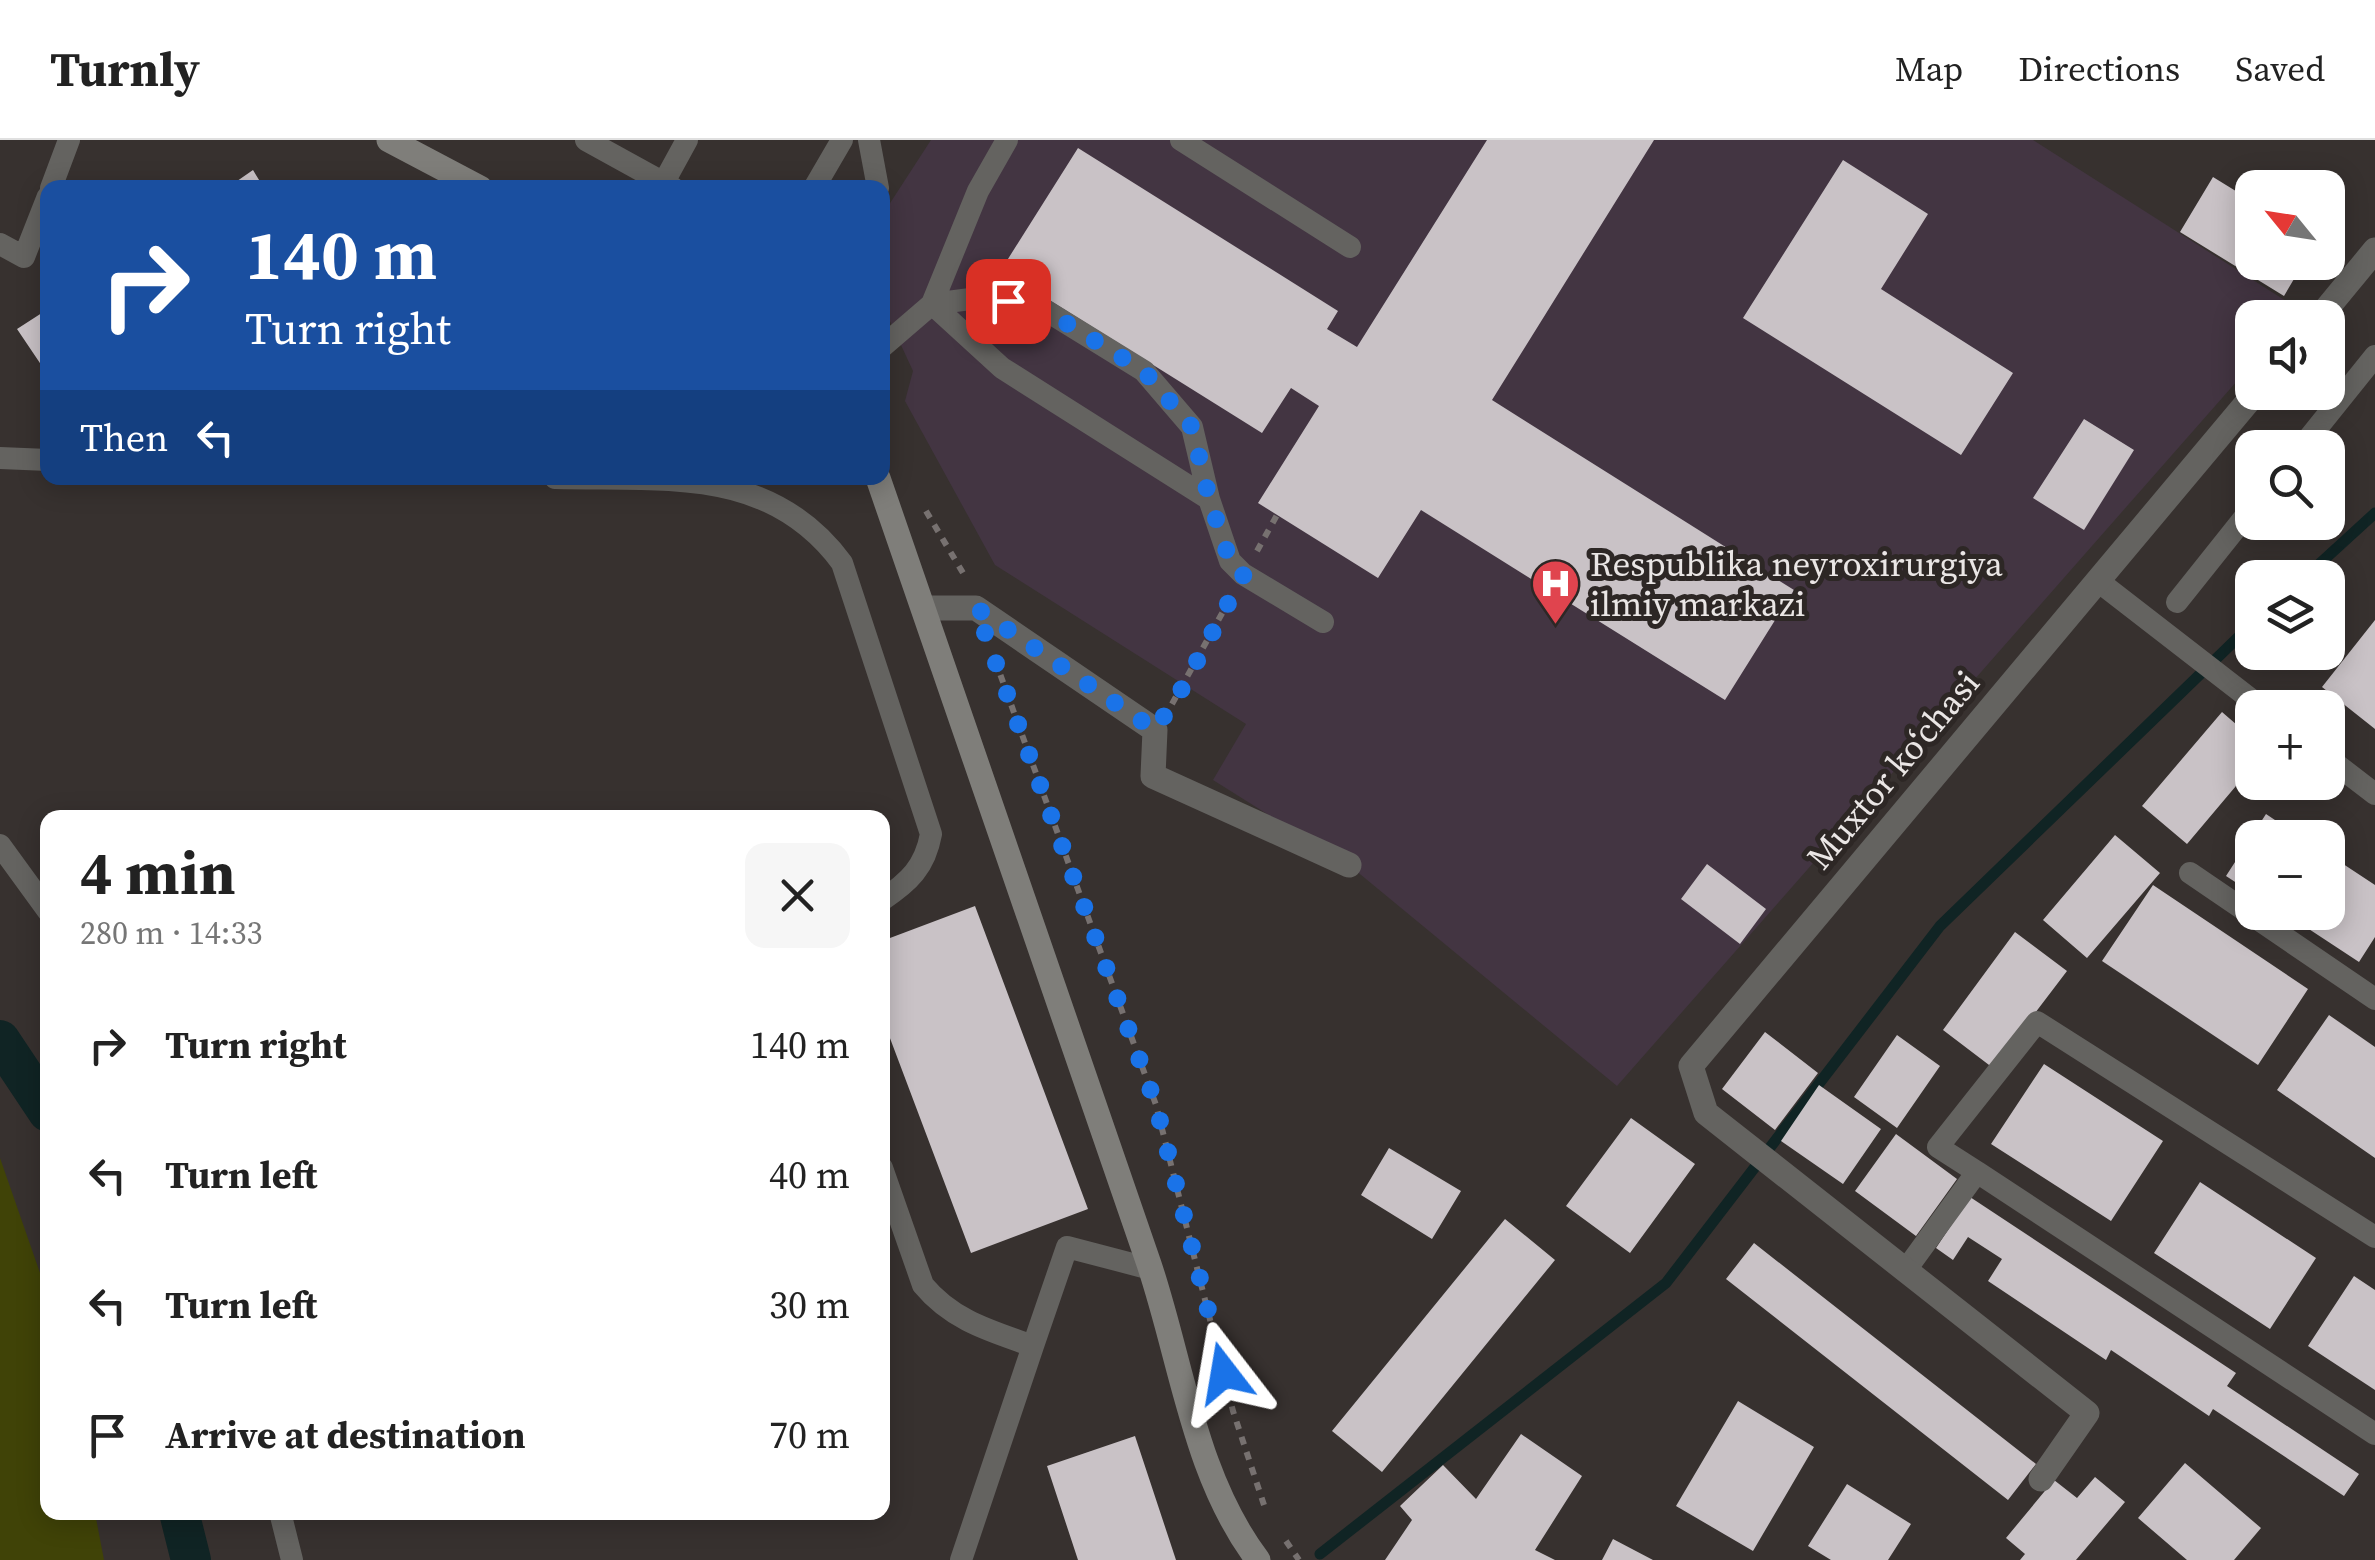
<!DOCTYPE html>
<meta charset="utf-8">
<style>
:root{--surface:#fff;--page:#f6f6f6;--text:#222;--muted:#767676;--line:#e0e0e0}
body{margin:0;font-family:"Source Serif 4",serif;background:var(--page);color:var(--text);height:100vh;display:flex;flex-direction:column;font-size:38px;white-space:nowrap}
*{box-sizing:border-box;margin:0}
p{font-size:32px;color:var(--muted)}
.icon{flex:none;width:55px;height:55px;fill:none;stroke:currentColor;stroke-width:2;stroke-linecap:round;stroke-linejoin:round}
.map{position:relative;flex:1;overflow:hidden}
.details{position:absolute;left:40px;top:670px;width:850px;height:710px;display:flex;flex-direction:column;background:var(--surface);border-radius:20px;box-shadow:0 5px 25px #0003}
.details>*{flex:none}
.guide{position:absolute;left:40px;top:40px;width:850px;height:305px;border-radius:20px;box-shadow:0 5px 25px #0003;background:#1a4fa0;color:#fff;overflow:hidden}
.needle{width:65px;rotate:300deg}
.controls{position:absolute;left:2235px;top:30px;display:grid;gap:20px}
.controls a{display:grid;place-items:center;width:110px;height:110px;border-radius:20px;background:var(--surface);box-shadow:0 5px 25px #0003;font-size:50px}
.pin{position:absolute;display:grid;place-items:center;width:85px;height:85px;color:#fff;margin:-42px;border-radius:20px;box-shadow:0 5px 15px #0006}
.me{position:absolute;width:110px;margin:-55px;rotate:346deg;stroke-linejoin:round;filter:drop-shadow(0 0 8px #0008)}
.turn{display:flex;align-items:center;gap:35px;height:210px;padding:0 40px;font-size:45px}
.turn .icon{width:130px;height:130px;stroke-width:2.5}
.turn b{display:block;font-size:70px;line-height:85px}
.then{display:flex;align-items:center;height:95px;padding:0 40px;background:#0003;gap:20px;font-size:38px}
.round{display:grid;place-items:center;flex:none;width:105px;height:105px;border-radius:20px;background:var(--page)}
.head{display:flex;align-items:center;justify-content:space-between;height:170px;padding:0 40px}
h1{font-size:60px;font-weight:700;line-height:75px}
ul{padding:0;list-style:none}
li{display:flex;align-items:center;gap:30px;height:130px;padding:0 40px}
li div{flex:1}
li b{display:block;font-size:38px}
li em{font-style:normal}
header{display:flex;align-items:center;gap:60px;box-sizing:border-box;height:140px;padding:0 50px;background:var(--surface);border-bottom:2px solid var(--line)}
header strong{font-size:48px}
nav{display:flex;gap:55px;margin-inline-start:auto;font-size:35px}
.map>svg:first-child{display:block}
</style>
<header>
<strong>Turnly</strong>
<nav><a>Map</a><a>Directions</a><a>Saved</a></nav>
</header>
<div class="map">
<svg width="2375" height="1420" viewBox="0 0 2375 1420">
<rect width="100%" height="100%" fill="#37312f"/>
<path fill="#433542" d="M931 0H2033L2300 170 2293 177 2252 178V224L1617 946 1349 725 1213 640 1246 584 995 425 905 261 913 231 883 166V74Z"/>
<path fill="#404307" d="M0 1018 47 1153 48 1372 95 1373 104 1420H0Z"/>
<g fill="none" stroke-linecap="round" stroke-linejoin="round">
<path stroke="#102424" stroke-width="11" d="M2304 438 2375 373
M1320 1414 1666 1143 1940 786 2252 484"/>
<path stroke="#102424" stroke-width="40" d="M0 900 48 972
M179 1372 191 1420"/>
</g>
<path fill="#c9c2c6" d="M1487 0H1654L1492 260 1794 450 1725 560 1421 370 1378 438 1258 363 1319 266 1291 248 1262 293 1001 130 1078 8 1338 171 1327 189 1357 207Z
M1843 20 1928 74 1881 149 2013 233 1961 315 1743 178Z
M253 30 264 48H227Z
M2213 37 2252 61V122H2304L2284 156 2180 92Z
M48 169V235L17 189Z
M2084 279 2134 310 2084 390 2033 358Z
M2375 480V589L2322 547Z
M2222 572 2252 598V627L2187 704 2142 666Z
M2266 674 2302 698H2252V753L2226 736Z
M2115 695 2160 733 2087 818 2043 780Z
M2328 714 2375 745V797L2359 822 2283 772H2328Z
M1707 724 1766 769 1740 804 1681 759Z
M2153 745 2308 849 2258 925 2102 821Z
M975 766 1088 1069 971 1113 882 877V801Z
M2015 792 2067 831 1993 928 1943 890Z
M2329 875 2375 907V1018L2277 950Z
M1765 892 1818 933 1775 990 1722 949Z
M1897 895 1940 926 1897 988 1854 957Z
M2044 924 2163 1001 2111 1081 1991 1004Z
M1819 945 1881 989 1843 1044 1781 1001Z
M1631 978 1695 1024 1630 1113 1566 1066Z
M1896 994 1957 1039 1916 1096 1855 1051Z
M1389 1008 1461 1051 1432 1099 1361 1055Z
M2200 1042 2316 1118 2270 1189 2154 1113Z
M1970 1057 2236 1233 2227 1246 2359 1334 2344 1356 2213 1269 2209 1276 2111 1210 2106 1220 1988 1141 2002 1119 1968 1097 1953 1120 1936 1108Z
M1505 1079 1555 1120 1382 1332 1332 1291Z
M1754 1103 2036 1324 2008 1360 1726 1139Z
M2354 1136 2375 1150V1250L2308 1206Z
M1738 1261 1814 1307 1753 1411 1676 1366Z
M1521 1294 1582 1336 1535 1410 1555 1420H1385L1412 1380 1400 1366 1443 1325 1476 1359Z
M1135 1296 1176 1420H1078L1047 1326Z
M2185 1323 2261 1388 2234 1420H2187L2138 1378Z
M2095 1337 2125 1362 2076 1420H2020L2025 1414 2006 1398 2054 1340 2077 1358Z
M1847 1344 1911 1384 1888 1420H1831L1808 1406Z
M1613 1399 1653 1420H1602Z"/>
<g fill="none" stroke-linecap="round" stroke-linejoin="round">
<path stroke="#777170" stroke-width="6" stroke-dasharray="8 8" stroke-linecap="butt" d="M926 371 966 438
M1257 411 1277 375
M995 520 1156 965 1233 1271 1264 1365
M1172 564 1231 457
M1286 1401 1299 1420"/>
<path stroke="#646360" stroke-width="22" d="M586 0 673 48
M869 0 878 48
M1181 0 1350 107
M664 42 687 0
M51 48 69 0
M814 48 842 0
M0 104 24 117 48 56
M932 164 978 158 1037 165 1144 231 1192 287 1209 359 1230 421 1243 434 1323 482
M932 164 1002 228 1209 359
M882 207 932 164 978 51 1007 0
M2301 308 2375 216
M0 318 48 320
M555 338C664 341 770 325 842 423L931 694C925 727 909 742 882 760
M2098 441 2262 568
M2177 462 2252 368
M2328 618 2375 654
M0 705 48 771
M2190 733 2375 859
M882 1028 923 1145C953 1181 991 1191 1033 1206L961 1420
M1977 1032 2375 1294
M1905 1131 1977 1032 1938 1007 2037 882 2375 1097
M1033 1206 1067 1107 1151 1129
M280 1372 292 1420"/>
<path stroke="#646360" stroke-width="25" d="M2319 178 2375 110
M924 468H976L1155 590 1153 636 1349 725
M2041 1339 2087 1273 1706 973 1691 926 2256 252"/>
<path stroke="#7f7e7a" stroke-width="25" d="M389 0 480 48
M878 338C970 599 1060 861 1149 1124 1182 1222 1194 1336 1258 1420"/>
</g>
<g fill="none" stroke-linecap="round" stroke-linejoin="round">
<path stroke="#1a73e8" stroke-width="18" stroke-dasharray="0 32.4" d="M1008 161 1037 165 1144 231 1192 287 1209 358 1230 421 1244 434 1183 547 1155 590 976 468 1156 965 1224 1233"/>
</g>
<defs>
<symbol id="hospital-pin" viewBox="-11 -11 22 30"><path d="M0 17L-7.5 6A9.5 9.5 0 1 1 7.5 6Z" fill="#e0444e" stroke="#2d2725"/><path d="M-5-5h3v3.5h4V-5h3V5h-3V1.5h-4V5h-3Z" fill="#fff"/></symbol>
</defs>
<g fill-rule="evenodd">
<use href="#hospital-pin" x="1528" y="416" width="55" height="75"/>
</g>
<g text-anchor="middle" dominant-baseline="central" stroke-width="10" stroke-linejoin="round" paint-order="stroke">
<g font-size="35" fill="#eae6e5" stroke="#2d2725" text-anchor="start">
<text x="1590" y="424">Respublika neyroxirurgiya<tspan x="1590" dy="40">ilmiy markazi</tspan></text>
</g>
<g font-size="35" fill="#eae6e5" stroke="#2d2725">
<text transform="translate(1893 630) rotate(-50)">Muxtor koʻchasi</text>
</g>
</g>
</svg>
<div class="controls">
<a><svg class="needle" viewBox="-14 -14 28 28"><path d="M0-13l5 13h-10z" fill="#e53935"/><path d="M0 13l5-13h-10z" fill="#767676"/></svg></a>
<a><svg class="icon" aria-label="sound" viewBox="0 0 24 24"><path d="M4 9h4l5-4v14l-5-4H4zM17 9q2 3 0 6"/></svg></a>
<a><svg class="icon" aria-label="search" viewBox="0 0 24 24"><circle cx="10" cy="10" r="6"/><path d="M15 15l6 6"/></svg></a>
<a><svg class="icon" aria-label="layers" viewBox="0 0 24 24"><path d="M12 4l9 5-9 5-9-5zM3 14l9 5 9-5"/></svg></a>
<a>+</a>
<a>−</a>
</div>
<div class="pin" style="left:1008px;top:161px;background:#d93025"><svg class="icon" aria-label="arrive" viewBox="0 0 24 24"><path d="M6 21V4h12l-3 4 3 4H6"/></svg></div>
<svg class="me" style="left:1224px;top:1233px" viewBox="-20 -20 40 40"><path d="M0-17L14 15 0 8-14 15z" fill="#1a73e8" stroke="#fff" stroke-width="4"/></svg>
<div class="guide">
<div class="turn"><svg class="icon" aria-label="right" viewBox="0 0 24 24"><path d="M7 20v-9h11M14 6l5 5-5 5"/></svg><div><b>140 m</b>Turn right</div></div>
<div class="then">Then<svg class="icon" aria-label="left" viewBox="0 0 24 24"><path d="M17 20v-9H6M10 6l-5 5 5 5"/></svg></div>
</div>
<section class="details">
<div class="head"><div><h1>4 min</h1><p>280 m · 14:33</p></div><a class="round"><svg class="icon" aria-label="close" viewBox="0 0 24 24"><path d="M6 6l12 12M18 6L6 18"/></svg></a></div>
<ul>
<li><svg class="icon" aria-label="right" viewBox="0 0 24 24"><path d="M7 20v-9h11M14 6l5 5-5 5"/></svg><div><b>Turn right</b></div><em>140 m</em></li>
<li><svg class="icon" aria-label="left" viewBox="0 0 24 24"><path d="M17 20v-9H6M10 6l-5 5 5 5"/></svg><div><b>Turn left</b></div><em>40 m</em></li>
<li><svg class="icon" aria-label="left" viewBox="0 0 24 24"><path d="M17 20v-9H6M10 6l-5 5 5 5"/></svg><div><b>Turn left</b></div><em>30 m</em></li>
<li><svg class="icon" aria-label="arrive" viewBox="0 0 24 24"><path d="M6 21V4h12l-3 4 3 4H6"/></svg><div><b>Arrive at destination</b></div><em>70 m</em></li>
</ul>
</section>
</div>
